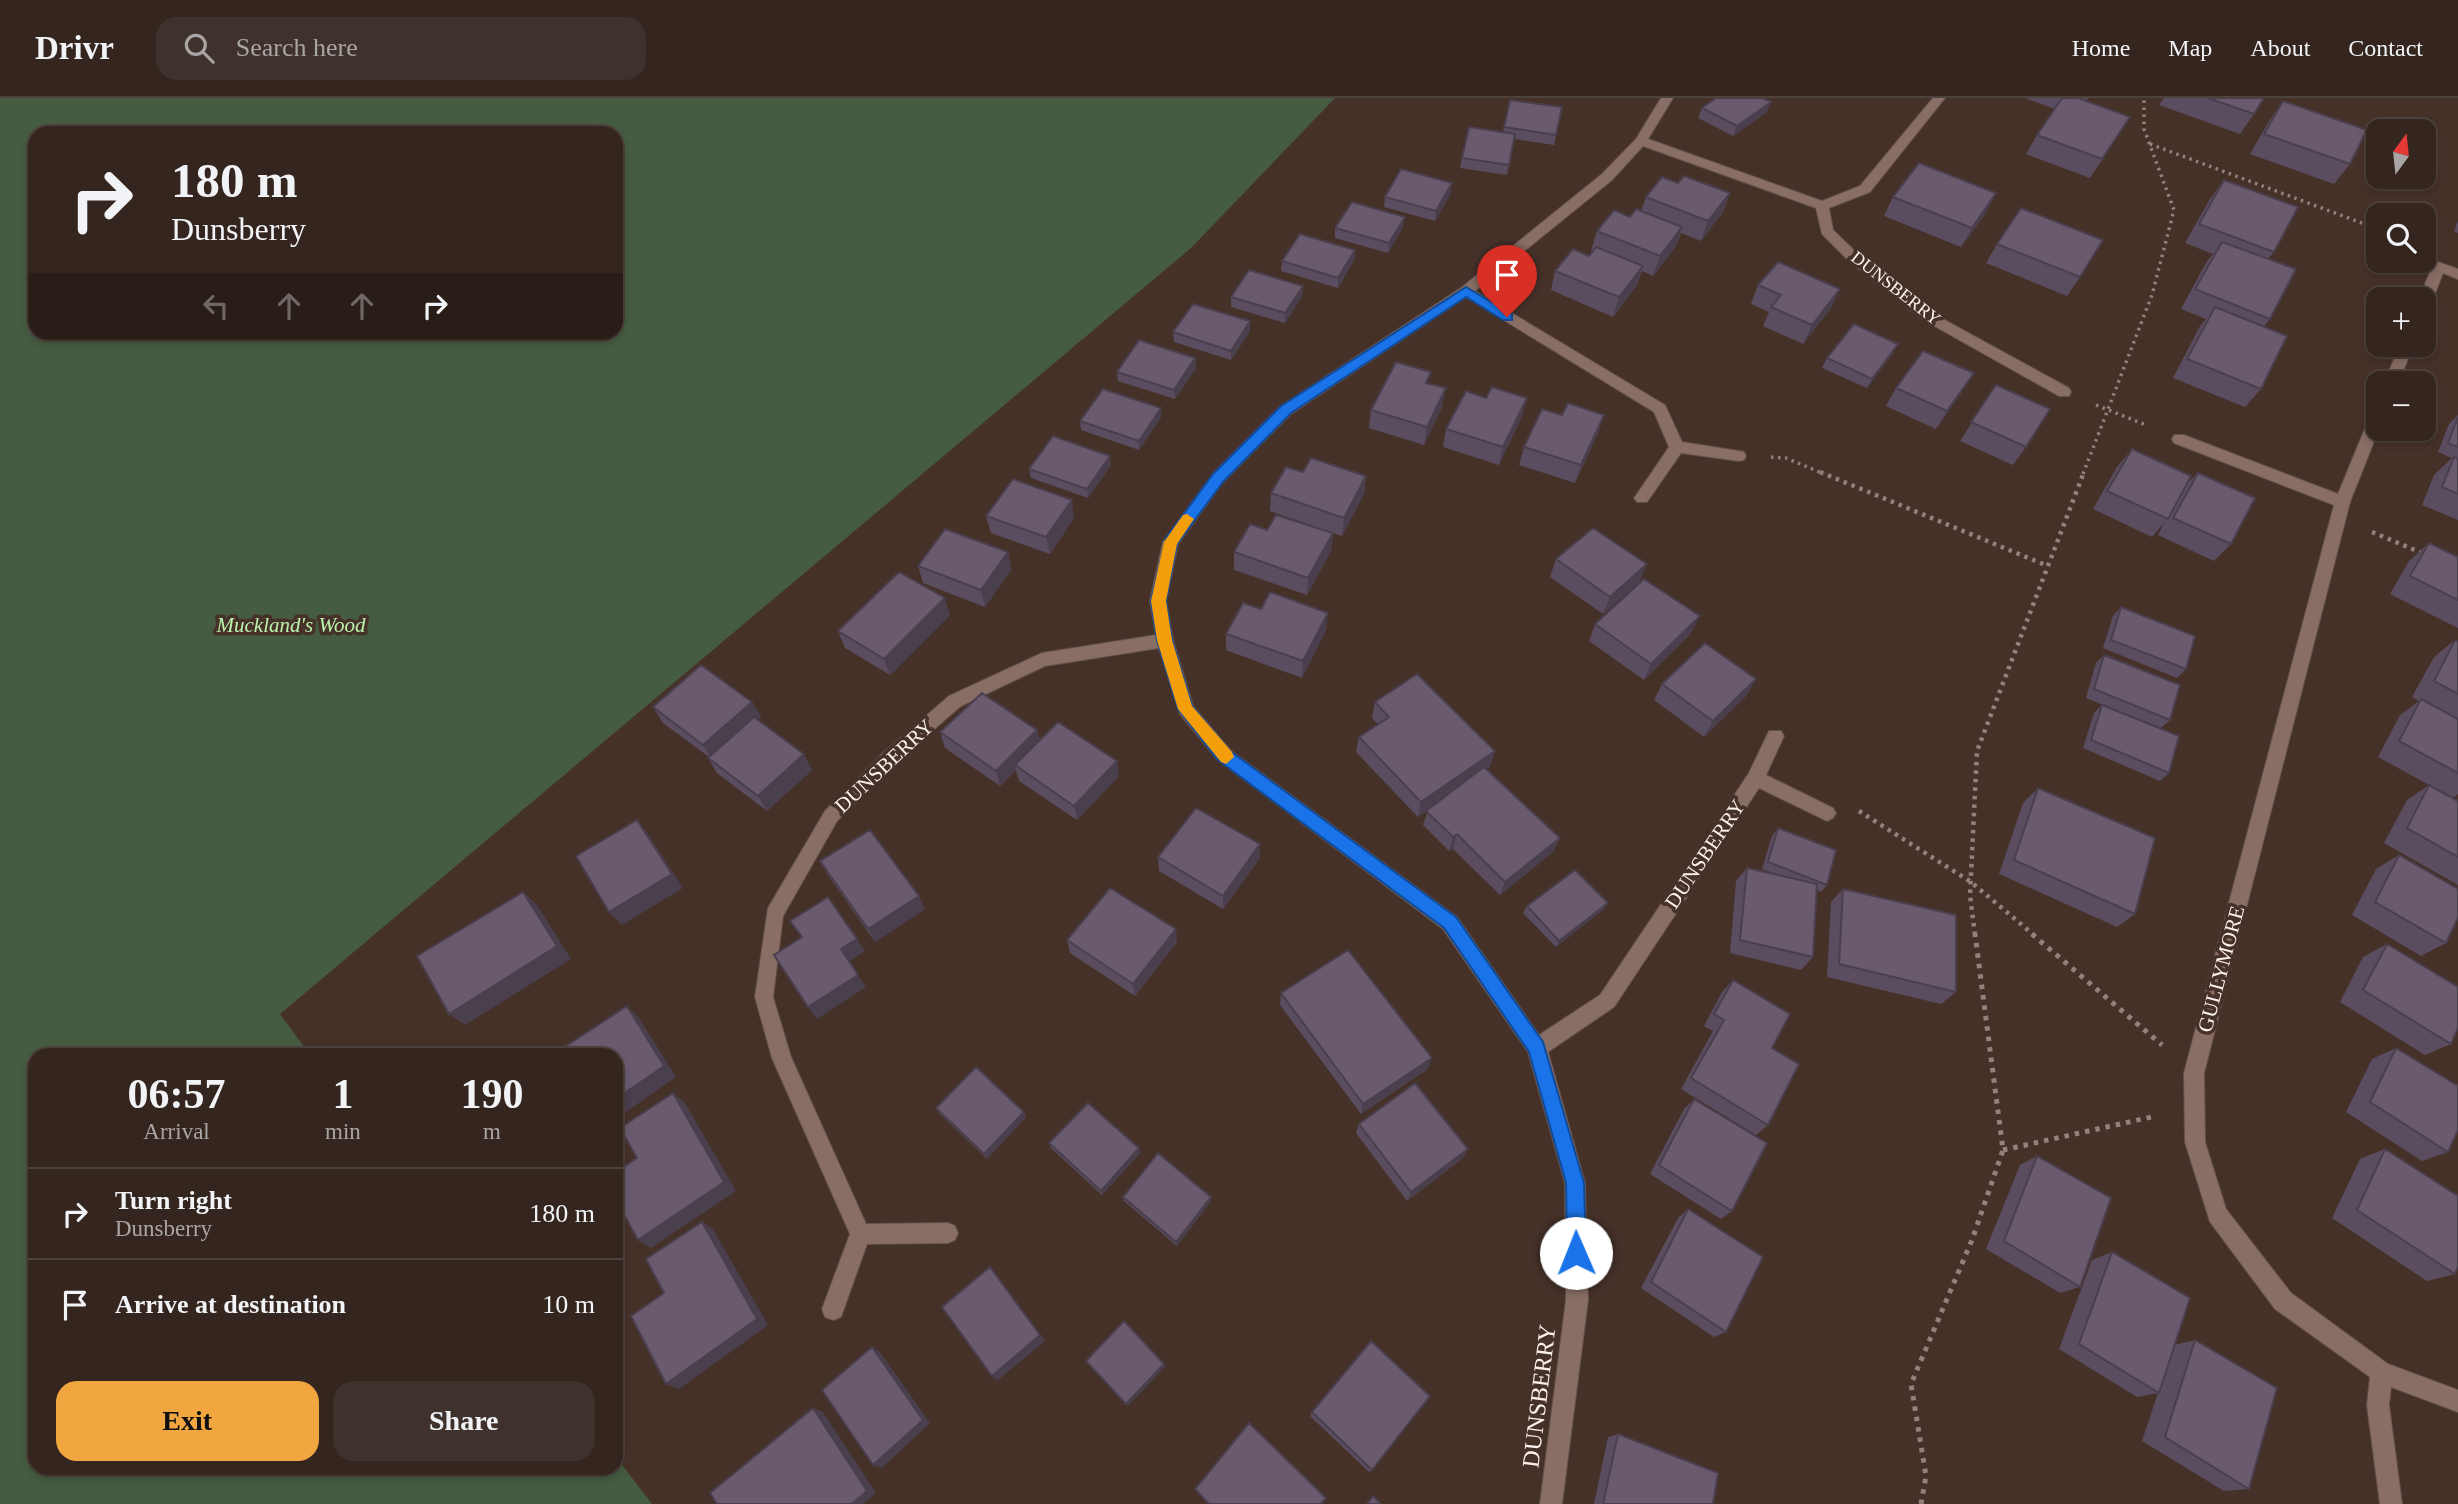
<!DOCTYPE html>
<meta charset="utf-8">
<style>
:root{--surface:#34251f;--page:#3f312c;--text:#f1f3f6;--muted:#a9a5a4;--line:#4e423d;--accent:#f1a640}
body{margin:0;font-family:Georgia,serif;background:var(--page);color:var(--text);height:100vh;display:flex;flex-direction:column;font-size:26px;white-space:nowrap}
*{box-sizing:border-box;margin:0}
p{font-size:23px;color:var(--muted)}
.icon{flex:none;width:38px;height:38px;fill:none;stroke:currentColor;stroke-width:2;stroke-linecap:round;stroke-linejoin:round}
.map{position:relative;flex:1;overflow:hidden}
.drawer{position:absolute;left:28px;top:950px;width:595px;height:427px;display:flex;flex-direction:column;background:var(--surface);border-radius:21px;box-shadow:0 4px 10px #0003,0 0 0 2px var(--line)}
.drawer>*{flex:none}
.guide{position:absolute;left:28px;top:28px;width:595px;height:214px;border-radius:21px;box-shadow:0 4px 10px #0003,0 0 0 2px var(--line);background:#34251f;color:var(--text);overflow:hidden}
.needle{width:46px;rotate:15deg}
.fabs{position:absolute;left:2366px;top:21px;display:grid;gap:14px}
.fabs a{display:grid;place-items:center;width:70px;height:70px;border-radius:14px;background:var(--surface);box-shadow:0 4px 10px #0003,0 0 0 2px var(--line);font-size:35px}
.pin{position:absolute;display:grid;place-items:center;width:60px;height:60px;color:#fff;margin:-72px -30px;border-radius:50% 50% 50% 0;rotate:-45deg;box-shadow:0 0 7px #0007}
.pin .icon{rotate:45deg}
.me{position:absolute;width:77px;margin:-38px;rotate:359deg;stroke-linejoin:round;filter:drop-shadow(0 0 5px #0008)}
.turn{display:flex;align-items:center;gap:24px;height:147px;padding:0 28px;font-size:32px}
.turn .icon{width:91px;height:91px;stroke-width:2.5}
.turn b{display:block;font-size:49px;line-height:60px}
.lanes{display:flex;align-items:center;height:66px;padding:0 28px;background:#0003;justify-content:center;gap:35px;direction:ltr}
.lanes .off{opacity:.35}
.eta{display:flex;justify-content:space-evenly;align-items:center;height:119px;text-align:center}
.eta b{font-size:42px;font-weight:800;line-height:49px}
.primary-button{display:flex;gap:14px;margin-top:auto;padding:14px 28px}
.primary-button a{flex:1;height:80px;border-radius:21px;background:var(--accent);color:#111;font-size:28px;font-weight:800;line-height:80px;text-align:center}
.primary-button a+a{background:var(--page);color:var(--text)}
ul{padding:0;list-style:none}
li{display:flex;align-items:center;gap:21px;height:91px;padding:0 28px;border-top:2px solid var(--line)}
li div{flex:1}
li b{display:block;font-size:26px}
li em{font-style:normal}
header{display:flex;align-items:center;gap:42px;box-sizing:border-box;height:98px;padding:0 35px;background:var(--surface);border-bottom:2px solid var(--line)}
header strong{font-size:33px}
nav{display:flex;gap:38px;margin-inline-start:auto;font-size:24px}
.search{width:490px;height:63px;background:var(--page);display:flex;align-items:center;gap:18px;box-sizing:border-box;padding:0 24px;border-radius:21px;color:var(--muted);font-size:26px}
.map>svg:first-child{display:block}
</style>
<header>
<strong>Drivr</strong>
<div class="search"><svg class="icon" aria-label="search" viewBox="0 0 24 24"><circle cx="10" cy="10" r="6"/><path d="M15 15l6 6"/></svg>Search here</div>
<nav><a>Home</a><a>Map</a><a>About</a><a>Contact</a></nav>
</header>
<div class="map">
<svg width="2458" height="1406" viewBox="0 0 2458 1406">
<rect width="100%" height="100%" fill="#463129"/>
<path fill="#465c42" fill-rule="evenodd" d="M0 0H1335L1191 150 280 916 310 957H35V1370H616V1359L652 1406H0ZM35 35H616V234H35Z"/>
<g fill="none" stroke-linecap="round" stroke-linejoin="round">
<defs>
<path id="minor" d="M1661 0H1673L1648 41 1822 103 1860 88 1933 0H1945L1870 94 1829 110 1833 132 1859 157 1930 214 2069 290 2071 294 2069 298H2059L1920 220 1849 163 1822 136 1816 110 1643 48 1612 82 1475 193 1665 307 1682 344 1739 353 1744 354 1746 358 1744 362 1739 363 1681 355 1647 404H1637L1634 400 1637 396 1669 349 1654 314 1466 199 1291 316 1223 384 1178 446 1166 503 1173 542 1193 608 1230 652 1457 819 1539 937 1600 897 1749 675 1769 633H1781L1784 638 1766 677 1833 710 1836 715 1833 720 1827 723 1759 690 1614 909 1548 954 1585 1085 1588 1202 1562 1406H1540L1566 1202 1565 1085 1528 954 1443 831 1218 662 1180 616 1159 550 1045 568 961 608 895 665 837 723 783 818 773 899 791 959 866 1126 948 1125 955 1128 958 1135 955 1142 948 1145 867 1146 841 1219 833 1222 825 1219 822 1211 850 1136 772 960 755 899 768 810 825 713 883 655 949 598 1042 555 1156 537 1150 503 1163 444 1213 376 1281 308 1461 190 1602 76 1636 41Z
M2424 159 2458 171V181L2443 175 2431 206 2424 211V201H2419L2431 171 2416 163H2424Z
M2400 247H2414L2398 285H2384Z
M2378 311 2379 331 2350 404 2204 975 2205 1044 2226 1111 2291 1195 2388 1266 2458 1292V1314L2391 1289 2389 1307 2402 1406H2380L2367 1307 2370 1279 2275 1211 2210 1124 2185 1044 2184 975 2334 407 2174 345 2172 341 2174 337H2184L2338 396 2371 316Z"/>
</defs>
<use href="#minor" stroke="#62504a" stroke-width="2"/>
<path stroke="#93817b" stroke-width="3.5" stroke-dasharray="2.5 4.5" stroke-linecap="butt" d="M2150 46 2378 131
M2096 307 2146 327
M1771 359 1786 360 1824 376
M2083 376 2152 197 2174 112 2144 31V0"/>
<path stroke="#93817b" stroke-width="4.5" stroke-dasharray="3.5 5" stroke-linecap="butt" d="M1820 374 2048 468
M2372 434 2422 455
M1859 713 1971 784 2034 837
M1975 837 1970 797 1977 653 2084 374"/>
<path stroke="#93817b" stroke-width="5" stroke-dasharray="4.5 6" stroke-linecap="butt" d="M2032 836 2162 947
M2003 1052 2156 1018
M1921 1406 1926 1378 1911 1286 1972 1142 2003 1052 1975 836"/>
<use href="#minor" fill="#886e65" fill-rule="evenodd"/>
</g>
<path fill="#5a4d5f" d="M2025 0H2088L2086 3 2130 19 2090 80 2026 56 2037 37 2055 11Z
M2164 0H2264L2254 16 2240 36 2159 7Z
M1510 2 1562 9 1554 47 1514 41 1507 77 1460 70 1462 60 1503 34Z
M2283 3 2350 66 2334 86 2250 56 2269 23Z
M1771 4 1767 14 1733 38 1698 20 1702 10Z
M2224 82 2274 154 2268 161 2270 221 2264 228 2261 291 2245 309 2173 280 2200 228 2206 221 2181 211 2207 163 2213 156 2185 145 2210 101Z
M1678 85 1730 95 1723 114 1701 143 1681 135 1676 148 1653 178 1642 173 1637 187 1613 219 1551 192 1555 173 1589 158 1593 153H1591L1597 133 1641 113 1646 99Z
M1451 95 1435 123 1384 109 1385 99Z
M1893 99 1986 115 1961 149 1884 118Z
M2458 123V135L2454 133Z
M1403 129 1388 155 1335 140V130Z
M1997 146 2080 179 2067 198 1986 165Z
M1355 152 1354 162 1338 190 1281 173 1282 163Z
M1758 187 1831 210 1803 246 1763 228 1769 214 1751 206Z
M1303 188 1302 198 1285 225 1231 209V199Z
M1250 233 1231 262 1174 244 1173 234Z
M1893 255 1867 290 1822 270 1827 260Z
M1195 260 1196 270 1175 301 1118 283 1117 274Z
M1429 286 1442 309 1424 347 1369 330 1371 312Z
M1996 287 2026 349 2013 367 1960 343Z
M1896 290 1962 294 1936 331 1886 308Z
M1486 300H1527L1522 318 1499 367 1443 349 1446 331Z
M1562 317H1604L1598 335 1575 385 1519 367 1524 349Z
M2458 317V422L2422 407 2434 377 2452 360 2438 354 2449 326Z
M1161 319 1139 352 1081 332 1080 323Z
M2132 351 2185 388 2198 375 2231 446 2214 463 2158 437 2164 425 2152 439 2093 411 2117 369Z
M1111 367 1088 400 1031 380 1029 371Z
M1303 374 1366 378 1364 396 1342 438 1270 413 1271 395Z
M986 418 1074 420 1050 456 991 435Z
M1267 432 1333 435 1331 453 1307 497 1234 472V454Z
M2429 445 2458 459V530L2390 496 2409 463Z
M1008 454 1011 472 985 509 923 485 918 468Z
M1556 461 1640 483 1603 516 1550 479Z
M2121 509 2186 571 2177 580 2103 550 2113 518Z
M950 517 890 577 845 550 838 533Z
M1595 526 1691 535 1644 582 1589 543Z
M1326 532 1302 580 1226 552V536Z
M2455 542 2458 544V696L2453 700 2378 659 2400 617 2419 603 2412 599 2434 559Z
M2104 557 2170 622 2161 630 2086 600 2096 565Z
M1662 586 1747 597 1704 639 1654 602Z
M752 604 761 619 758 622 812 672 767 713 717 675 708 660 709 659 663 625 653 609Z
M1375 604 1490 669 1486 671 1560 740 1553 754 1500 797 1453 751 1449 753 1423 727 1428 712 1418 719 1356 654 1359 639 1378 626 1372 620Z
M2102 607 2169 675 2160 683 2083 650 2094 615Z
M1037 632 1040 643 1119 678 1077 722 1019 683 1016 672 1000 688 945 650 940 634Z
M2429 687 2458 703V787L2384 745 2407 702Z
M2038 690 2135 816 2117 829 1999 776 2023 705Z
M1778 730 1827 787 1821 794 1816 792 1813 859 1801 872 1730 855 1736 783 1747 770 1776 776 1762 771 1772 738Z
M1260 746V760L1223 811 1159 773 1158 759Z
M2399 757 2446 845 2421 858 2352 817 2376 771Z
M820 763 925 811 875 844 828 777Z
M1843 791 1956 894 1941 906 1827 879 1831 804Z
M1527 808 1604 811 1556 849 1523 815Z
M1067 842 1177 844 1135 898 1070 855Z
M2387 846 2451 946 2425 957 2340 904 2363 859Z
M1733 882 1772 950 1768 1027 1756 1037 1681 991 1713 933 1704 928 1722 894Z
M1281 895 1428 971 1361 1016 1280 907Z
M2396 950 2448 1054 2422 1063 2346 1014 2372 961Z
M1694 1001 1732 1113 1721 1121 1650 1076 1684 1011Z
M936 1010 1026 1019 987 1061 939 1015Z
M1359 1026 1463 1060 1407 1103 1356 1035Z
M1049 1045 1139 1050 1140 1055 1102 1097 1051 1050Z
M2385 1051 2455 1176 2427 1183 2332 1120 2360 1061Z
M2037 1058 2080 1189 2060 1195 1986 1151 2020 1067Z
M1123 1099H1211V1103L1177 1148 1124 1103Z
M1688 1111 1726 1234 1714 1239 1641 1190 1678 1120Z
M2112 1154 2174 1247 2195 1242 2249 1391 2224 1393 2142 1343 2158 1295 2137 1299 2059 1251 2092 1162Z
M1312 1314 1372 1372 1369 1374 1310 1318Z
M1618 1336 1713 1406H1594L1608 1339Z"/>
<path fill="#4a3f4d" d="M1771 4 1767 14 1733 38 1737 28Z
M1452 85 1451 95 1435 123 1436 113Z
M1730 95 1723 114 1701 143 1708 123Z
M1996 95 1986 115 1961 149 1972 130Z
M1405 119 1403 129 1388 155 1389 145Z
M1682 129 1676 148 1653 178 1660 158Z
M1355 152 1354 162 1338 190V180Z
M1643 168 1637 187 1613 219 1619 199Z
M1303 188 1302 198 1285 225V215Z
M1840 191 1831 210 1803 246 1812 227Z
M1250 223V233L1231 262V253Z
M1898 246 1893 255 1867 290 1872 281Z
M1195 260 1196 270 1175 301 1174 292Z
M1974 275 1962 294 1936 331 1947 313Z
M1446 290 1442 309 1424 347 1427 329Z
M1527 300 1522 318 1499 367 1503 349Z
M1161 310V319L1139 352V343Z
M1604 317 1598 335 1575 385 1581 367Z
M1110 358 1111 367 1088 400 1087 391Z
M1366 378 1364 396 1342 438 1344 420Z
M1072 402 1074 420 1050 456 1046 439Z
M1333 435 1331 453 1307 497 1308 480Z
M1008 454 1011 472 985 509 981 492Z
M1647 466 1640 483 1603 516 1610 499Z
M945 500 950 517 890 577 884 561Z
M1328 515 1326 532 1302 580 1303 563Z
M1700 518 1691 535 1644 582 1651 566Z
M1756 581 1747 597 1704 639 1713 623Z
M752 604 761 619 713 663 703 647Z
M1037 632 1041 647 1015 667 1016 672 1000 688 996 673Z
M1495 653 1490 669 1418 719 1421 704Z
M804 656 812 672 767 713 758 698Z
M1117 663 1119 678 1077 722 1074 708Z
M637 722 648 736 683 790 622 827 609 814Z
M1457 736 1453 751 1449 753 1453 739Z
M1560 740 1553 754 1500 797 1505 784Z
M1260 746V760L1223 811V798Z
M523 794 537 807 571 861 465 927 449 916Z
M919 798 925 811 875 844 868 831Z
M1608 805 1604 811 1556 849 1559 843Z
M1176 831 1177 844 1135 898 1133 886Z
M857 841 865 853 849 864 841 851Z
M858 877 866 889 817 921 808 909Z
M627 908 639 920 676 979 616 1021V1001Z
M1432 960 1428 971 1361 1016 1363 1006Z
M673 995 685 1005 736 1093 651 1150 638 1142Z
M1024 1014 1026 1019 987 1061 984 1056Z
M1139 1050 1140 1055 1102 1097 1101 1093Z
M1468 1051 1463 1060 1407 1103 1411 1094Z
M1211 1099V1103L1177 1148 1176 1144Z
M702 1124 713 1131 768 1227 679 1291 666 1286Z
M990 1169 1045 1243 997 1283 992 1278Z
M872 1249 880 1254 930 1325 882 1370 873 1367Z
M1164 1266 1165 1269 1128 1308 1126 1306Z
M813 1310 823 1314 876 1395 863 1406H852Z"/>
<path fill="#695a6e" stroke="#4a3f4d" stroke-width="2" d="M1716 0H1763L1771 4 1737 28 1702 10Z
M2062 0H2078L2130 19 2102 61 2037 37Z
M2208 0H2264L2254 16Z
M1510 2 1562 9 1556 37 1504 29Z
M2283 3 2367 32 2350 66 2264 36Z
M1469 29 1515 36 1509 67 1462 60Z
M1919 65 1996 95 1972 130 1893 99Z
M1401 71 1452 85 1436 113 1385 99Z
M1684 78 1730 95 1708 123 1646 99 1662 79 1678 85Z
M2224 82 2298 109 2274 154 2199 126Z
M1352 104 1405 119 1389 145 1335 130Z
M2021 110 2103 142 2080 179 1997 146Z
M1636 111 1682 129 1660 158 1597 133 1614 112 1630 119Z
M1300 136 1355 152 1338 180 1282 163Z
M2222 144 2296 171 2270 221 2195 191Z
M1596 149 1643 168 1619 199 1555 173 1573 151 1589 158Z
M1778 164 1840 191 1812 227 1771 209 1781 197 1758 187Z
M1249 172 1303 188 1285 215 1231 199Z
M1193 206 1250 223 1231 253 1173 234Z
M2215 209 2287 238 2261 291 2187 261Z
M1854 226 1898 246 1872 281 1827 260Z
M1139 242 1195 260 1174 292 1117 274Z
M1923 253 1974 275 1947 313 1896 290Z
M1396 264 1431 274 1426 285 1446 290 1427 329 1371 312Z
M1996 287 2050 311 2026 349 1971 324Z
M1492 289 1527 300 1503 349 1446 331 1466 293 1486 300Z
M1103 291 1161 310 1139 343 1080 323Z
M1568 305 1604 317 1581 367 1524 349 1542 311 1562 317Z
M2458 319V349L2448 345Z
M1053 338 1110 358 1087 391 1029 371Z
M2132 351 2191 378 2168 421 2107 393Z
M2454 359 2458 361V396L2442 389Z
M1311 360 1366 378 1344 420 1271 395 1286 369 1303 374Z
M2198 375 2255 400 2231 446 2173 420Z
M1013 381 1072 402 1046 439 986 418Z
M1276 417 1333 435 1308 480 1234 454 1250 426 1267 432Z
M1593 430 1647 466 1610 499 1556 461Z
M945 431 1008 454 981 492 918 468Z
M2429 445 2458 459V502L2410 478Z
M899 474 945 500 884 561 838 533Z
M1644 481 1700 518 1651 566 1595 526Z
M1270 494 1328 515 1303 563 1226 536 1243 505 1261 511Z
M2121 509 2195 538 2186 571 2111 542Z
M2455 542 2458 544V596L2434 583Z
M1705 545 1756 581 1713 623 1662 586Z
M2104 557 2180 587 2170 622 2094 591Z
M701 567 752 604 703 647 653 609Z
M1417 576 1495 653 1421 704 1359 639 1389 619 1375 604Z
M982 595 1037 632 996 673 940 634Z
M2421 601 2458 621V675L2399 643Z
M2102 607 2179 638 2169 675 2091 642Z
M754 619 804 656 758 698 708 660Z
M1058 624 1117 663 1074 708 1015 667Z
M1484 669 1560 740 1505 784 1457 736 1453 739 1426 713Z
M2429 687 2458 703V759L2407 730Z
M2038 690 2155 740 2135 816 2014 762Z
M1196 710 1260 746 1223 798 1158 759Z
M637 722 672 776 609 814 576 758Z
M1778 730 1836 752 1827 787 1768 764Z
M870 732 919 798 868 831 820 763Z
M2399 757 2458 791V820L2446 845 2375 804Z
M1747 770 1817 786 1813 859 1740 842Z
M1575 772 1608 805 1559 843 1527 808Z
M1110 790 1176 831 1133 886 1067 842Z
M1843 791 1956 817V894L1839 866Z
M523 794 557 848 449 916 417 858Z
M828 799 857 841 841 851 858 877 808 909 774 857 802 839 790 823Z
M2387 846 2458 889V930L2451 946 2363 892Z
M1348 852 1432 960 1363 1006 1281 895Z
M1733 882 1790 916 1772 950 1799 966 1768 1027 1691 980 1724 922 1714 916Z
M627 908 664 968 616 1001V957H564L560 952Z
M2396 950 2458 988V1032L2448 1054 2370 1004Z
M976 969 1024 1014 984 1056 936 1010Z
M1415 985 1468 1051 1411 1094 1359 1026Z
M673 995 724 1084 638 1142 616 1102V1074L637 1060 620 1030Z
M1694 1001 1767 1045 1732 1113 1659 1067Z
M1088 1005 1139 1050 1101 1093 1049 1045Z
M2385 1051 2458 1098V1168L2455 1176 2357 1112Z
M1158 1055 1211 1099 1176 1144 1123 1099Z
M2037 1058 2111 1100 2080 1189 2004 1143Z
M1688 1111 1763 1159 1726 1234 1651 1184Z
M702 1124 757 1221 666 1286 631 1218 664 1195 646 1161Z
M2112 1154 2190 1200 2159 1295 2079 1246Z
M990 1169 1040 1237 992 1278 942 1209Z
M1124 1223 1164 1266 1126 1306 1086 1263Z
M2195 1242 2277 1290 2249 1391 2165 1339Z
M1371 1243 1430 1298 1372 1372 1312 1314Z
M872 1249 923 1322 873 1367 822 1292Z
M813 1310 867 1393 852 1406H717L710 1395Z
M1249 1325 1326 1400 1321 1406H1209L1195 1391Z
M1618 1336 1718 1375 1713 1406H1603Z
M1373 1398 1381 1406H1367Z"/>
<path fill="#1a73e8" stroke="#114b97" stroke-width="2" d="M1466 189 1512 216V222H1503L1466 199 1291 315 1223 384 1177 446 1166 503 1172 542 1192 608 1229 652 1456 819 1543 944 1584 1085 1586 1155 1583 1162 1576 1165 1569 1162 1567 1155 1566 1085 1529 954 1444 830 1218 662 1178 611 1157 542 1151 503 1166 440 1213 376 1281 308Z"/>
<path fill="#f59e0b" d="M1187 416 1194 421 1177 446 1166 503 1172 542 1192 608 1232 654 1234 659 1226 666 1221 664 1178 611 1157 542 1151 503 1164 444 1183 417Z"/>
<g text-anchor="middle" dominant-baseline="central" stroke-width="7" stroke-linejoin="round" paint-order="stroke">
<g font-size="18" fill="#fdf1ed" stroke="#463129">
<text transform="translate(1896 190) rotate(38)">DUNSBERRY</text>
</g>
<g font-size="21" font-style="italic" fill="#b9f3ae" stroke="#463129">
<text x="291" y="527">Muckland's Wood</text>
</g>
<g font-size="21" fill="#fdf1ed" stroke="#463129">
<text transform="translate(884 668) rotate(-43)">DUNSBERRY</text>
<text transform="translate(1705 756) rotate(-56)">DUNSBERRY</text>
<text transform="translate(2221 871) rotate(-75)">GULLYMORE</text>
</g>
<g font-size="24" fill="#fdf1ed" stroke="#463129">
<text transform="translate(1539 1298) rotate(-83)">DUNSBERRY</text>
</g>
</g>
</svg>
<div class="fabs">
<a><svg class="needle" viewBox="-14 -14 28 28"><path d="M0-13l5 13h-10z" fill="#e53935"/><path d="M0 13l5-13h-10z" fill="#a9a5a4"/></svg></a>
<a><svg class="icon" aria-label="search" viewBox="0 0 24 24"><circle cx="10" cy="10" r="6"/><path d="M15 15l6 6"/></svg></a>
<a>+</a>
<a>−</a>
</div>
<div class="pin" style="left:1507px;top:219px;background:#d93025"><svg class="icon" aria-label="arrive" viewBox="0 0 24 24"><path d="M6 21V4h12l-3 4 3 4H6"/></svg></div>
<svg class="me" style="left:1576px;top:1155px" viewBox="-20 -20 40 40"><circle r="19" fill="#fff"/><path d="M0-13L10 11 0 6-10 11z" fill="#1a73e8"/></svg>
<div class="guide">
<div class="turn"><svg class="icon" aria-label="right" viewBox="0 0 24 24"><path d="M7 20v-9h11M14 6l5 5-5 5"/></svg><div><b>180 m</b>Dunsberry</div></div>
<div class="lanes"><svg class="icon off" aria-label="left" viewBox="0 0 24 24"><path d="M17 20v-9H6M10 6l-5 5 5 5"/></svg><svg class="icon off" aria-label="ahead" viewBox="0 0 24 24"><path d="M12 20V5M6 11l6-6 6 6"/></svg><svg class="icon off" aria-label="ahead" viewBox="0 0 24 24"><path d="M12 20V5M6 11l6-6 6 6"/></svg><svg class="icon" aria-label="right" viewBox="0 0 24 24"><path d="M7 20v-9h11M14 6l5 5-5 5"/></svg></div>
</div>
<section class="drawer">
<div class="eta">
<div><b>06:57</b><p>Arrival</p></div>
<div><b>1</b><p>min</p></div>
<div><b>190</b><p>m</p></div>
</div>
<ul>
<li><svg class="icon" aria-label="right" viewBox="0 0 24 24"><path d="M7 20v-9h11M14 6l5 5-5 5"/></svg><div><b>Turn right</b><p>Dunsberry</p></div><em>180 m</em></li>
<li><svg class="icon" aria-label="arrive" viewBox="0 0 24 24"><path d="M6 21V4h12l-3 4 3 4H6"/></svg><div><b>Arrive at destination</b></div><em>10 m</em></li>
</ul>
<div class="primary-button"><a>Exit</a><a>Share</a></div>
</section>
</div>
